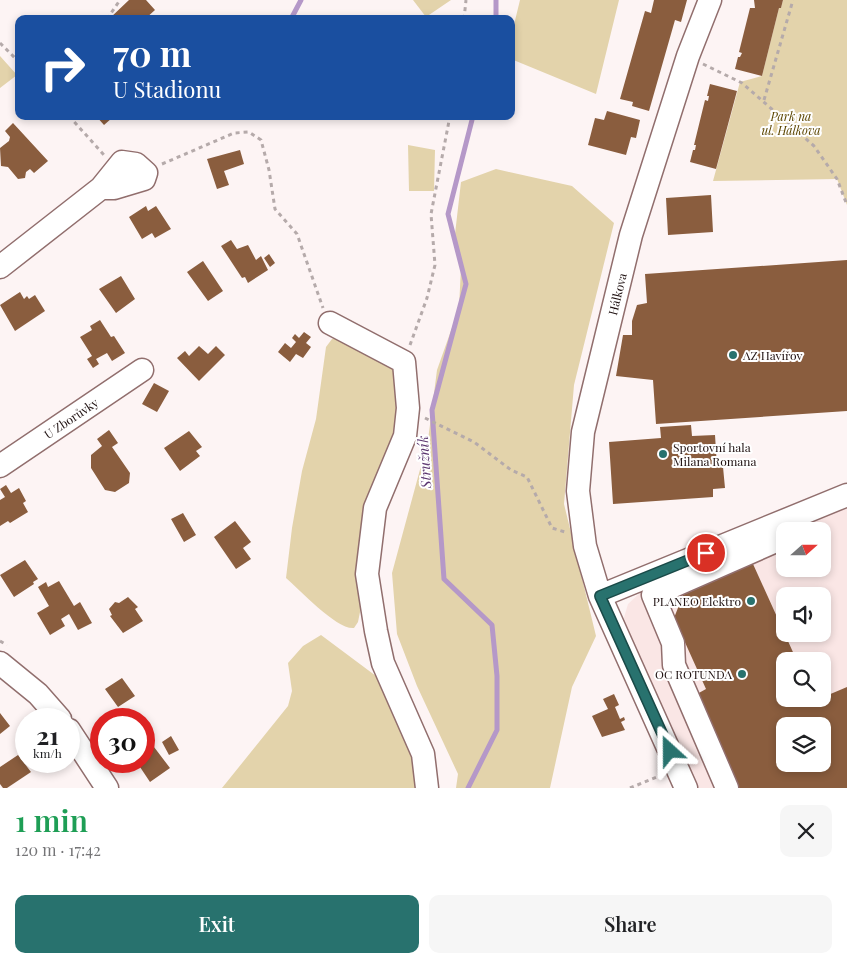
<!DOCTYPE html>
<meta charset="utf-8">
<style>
:root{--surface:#fff;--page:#f6f6f6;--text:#202124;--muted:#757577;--accent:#28726e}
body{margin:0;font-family:"Playfair Display",serif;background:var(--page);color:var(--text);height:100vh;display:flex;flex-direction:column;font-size:19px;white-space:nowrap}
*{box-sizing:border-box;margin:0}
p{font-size:16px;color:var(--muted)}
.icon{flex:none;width:28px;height:28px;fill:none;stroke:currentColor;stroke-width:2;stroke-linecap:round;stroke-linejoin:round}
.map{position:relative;height:788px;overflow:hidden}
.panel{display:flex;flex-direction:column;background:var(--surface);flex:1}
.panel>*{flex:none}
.top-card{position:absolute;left:15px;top:15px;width:500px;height:105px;border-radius:10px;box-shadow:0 2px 8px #0003;background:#1a4fa0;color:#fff;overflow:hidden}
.needle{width:32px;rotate:69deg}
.tools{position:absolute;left:776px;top:522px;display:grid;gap:10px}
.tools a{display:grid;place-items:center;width:55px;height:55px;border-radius:10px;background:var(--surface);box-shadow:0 2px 8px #0003;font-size:25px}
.speed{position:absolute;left:15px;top:708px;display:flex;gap:10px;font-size:25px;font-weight:700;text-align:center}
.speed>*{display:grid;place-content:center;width:65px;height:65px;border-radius:50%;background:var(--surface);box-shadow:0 2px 8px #0003;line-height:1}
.speed small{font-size:12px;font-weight:400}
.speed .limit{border:8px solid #d22;background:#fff;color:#111}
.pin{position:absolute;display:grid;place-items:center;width:42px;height:42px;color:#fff;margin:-21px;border:2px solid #fff;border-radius:50%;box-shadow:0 1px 5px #0007}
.me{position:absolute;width:55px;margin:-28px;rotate:336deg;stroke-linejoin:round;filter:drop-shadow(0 0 4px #0008)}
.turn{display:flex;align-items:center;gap:18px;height:105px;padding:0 15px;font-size:22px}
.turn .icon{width:65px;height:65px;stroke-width:2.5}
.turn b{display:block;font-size:35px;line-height:42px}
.round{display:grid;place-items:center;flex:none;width:52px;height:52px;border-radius:10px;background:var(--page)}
.summary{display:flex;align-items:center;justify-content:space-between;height:85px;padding:0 15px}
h1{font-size:30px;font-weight:600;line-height:38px;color:#1e9e55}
.action{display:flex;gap:10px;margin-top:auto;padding:10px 15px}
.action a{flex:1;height:58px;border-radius:10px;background:var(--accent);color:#fff;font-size:20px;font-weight:600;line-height:58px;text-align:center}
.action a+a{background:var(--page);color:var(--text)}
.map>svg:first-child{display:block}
</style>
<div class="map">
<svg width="847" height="788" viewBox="0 0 847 788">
<rect width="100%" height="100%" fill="#fdf4f4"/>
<path fill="#fae6e5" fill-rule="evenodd" d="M847 504V788H696L623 621 628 604 641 592 785 532V569H822V531H786ZM785 596H822V634H785ZM785 661H822V699H785ZM785 726H822V764H785Z"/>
<path fill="#e3d3ab" d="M413 0H451L426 17Z
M520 0H619L596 94 511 59V37Z
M783 0H847V205L837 179 713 181 740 82 762 76 779 8H781Z
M0 56 17 75 0 88Z
M408 145 435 150 434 191H409Z
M496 169 572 186 614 223 574 385 564 504 596 636 572 687 550 788H456L458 774 417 686 397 634 392 573 428 440 437 370 459 308 461 267 455 234 461 182Z
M338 337 394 366 406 384 358 622 354 628C337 630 300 590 286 578L292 528 302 471 316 419 326 347 332 339Z
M321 635 380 679 420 762 417 788H222L288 706 292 691 288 663 303 646Z"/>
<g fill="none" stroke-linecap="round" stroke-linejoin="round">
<path stroke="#b598c8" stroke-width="5" d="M291 19 301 0
M496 19V0
M468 788 497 730V676L492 625 444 579 432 410 466 284 448 214 473 116"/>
</g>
<path fill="#8a5d3e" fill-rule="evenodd" d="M129 0H146L155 10 145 19H109Z
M654 0H687L681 22 675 20 649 111 632 106 633 102 620 99 645 11 651 13Z
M754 0H783L781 8H779L762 76 735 69 738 57H740L742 53 739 52 750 8H755Z
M710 84 737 91 716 169 690 162 693 150H695L696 145H694L705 100 708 101 709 96H707Z
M607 111 640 120 636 138 631 137 626 155 588 145 595 118 604 120Z
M96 116H110L112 118 104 125Z
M13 123 48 161 34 173 30 169 26 172 25 178 18 179 8 167 1 166 0 148 9 141 10 137 5 131Z
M240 150 244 164 224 171 229 185 217 189 207 159Z
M711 195 713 232 668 235 666 198Z
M146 206 148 211 156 206 171 229 155 238 152 233 142 239 129 217Z
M231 240 237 249 248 245 256 260 261 256 268 270 248 283 245 277 242 278 221 246Z
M269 254 275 263 270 267 264 258Z
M847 260V411L656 424 653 380 616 376 623 335H632V321L637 305 647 303 645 274Z
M203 261 223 291 208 301 187 272Z
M121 276 135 299 116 313 99 289Z
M20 292 24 299 27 296 29 299 35 295 45 311 15 331 0 305Z
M100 320 111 337 114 336 125 353 112 361 107 353 96 359 99 364 93 368 87 359 92 356 80 337 92 330 90 326Z
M304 332 311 337 306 343 311 347 303 358 296 354 290 362 278 352 285 343 291 348 296 342 292 338 295 334 299 338Z
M199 346 208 354 216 346 225 355 199 381 177 358 185 351 189 356Z
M154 383 169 391 157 412 142 404Z
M691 425 692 436 715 435 717 467H723L725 488 713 489V497L613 504 609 442 661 438 660 427Z
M109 430 118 443 112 447 130 473 129 483 115 492 105 490 91 468V455L102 446 97 439Z
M189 431 202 447 196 451 200 456 180 471 164 448Z
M6 485 11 493 19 488 26 501 23 503 28 512 10 523 8 521 0 526V500L5 497 0 489Z
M183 513 196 535 184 542 171 519Z
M235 521 251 542 243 548 251 559 236 569 214 537Z
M25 560 38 579 33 582 34 584 14 597 0 575Z
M753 564 797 661H785V699H813L814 701 847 687V788H739L697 694 706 689 674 618 683 595ZM785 726H822V764H785Z
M59 581 74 606 80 602 92 623 78 630 69 614 61 619 65 626 50 635 37 613 49 606 38 587 46 582 48 587Z
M128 597 138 607 135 609 143 621 123 633 110 616 112 615 109 609 115 602 119 603Z
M122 678 135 696 118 707 105 689Z
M614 694 619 705 615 707 620 719 624 717 625 720 621 722 625 730 602 737 592 716 608 709 603 699Z
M0 713 10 726 0 734Z
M171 736 179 750 169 755 162 742Z
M144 744 148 751 154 747 170 768 150 782 136 761H144Z
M18 755 31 772 7 788H3L0 784V767Z"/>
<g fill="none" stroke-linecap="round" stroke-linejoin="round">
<defs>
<path id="minor" d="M0 267 101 188 122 162 136 164 146 173 144 179 114 188H101
M330 323 404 362 408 408 405 436 375 508 367 574 376 631 383 663 423 754 427 788
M0 466 142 370
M600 596 847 495
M0 663 38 694 60 719
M69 730 107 788
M686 788 600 596 585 546 578 491 583 432 631 235 688 56 710 0
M727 788 674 665 673 643 653 595 785 537"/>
</defs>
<use href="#minor" stroke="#916e6d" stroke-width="25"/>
<path stroke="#b5aaaa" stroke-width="3" stroke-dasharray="4 4" stroke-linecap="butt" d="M107 19 120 0
M464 19 466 0
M0 43 19 62
M703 64 742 83 814 146 837 179 847 205
M764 100 793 0
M69 116 104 155
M162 164 234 133 249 132 261 140 269 170 275 209 297 234 323 308
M410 345 427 298 435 265 431 214 450 116
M425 418 474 442 511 470 527 477 552 528 565 532
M0 641 7 645
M630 788 662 775"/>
<use href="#minor" stroke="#fff" stroke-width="22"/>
</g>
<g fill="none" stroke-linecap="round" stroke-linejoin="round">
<defs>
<path id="route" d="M670 751 600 596 706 553"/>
</defs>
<use href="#route" stroke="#1a4a48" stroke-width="12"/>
<use href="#route" stroke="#28726e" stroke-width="9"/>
</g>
<g fill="#28726e" stroke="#fff" stroke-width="2">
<circle cx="733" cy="355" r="5"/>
<circle cx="663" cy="454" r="5"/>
<circle cx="751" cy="601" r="5"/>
<circle cx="742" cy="674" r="5"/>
</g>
<g text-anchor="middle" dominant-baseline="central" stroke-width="4" stroke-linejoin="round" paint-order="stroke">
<g font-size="12" font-style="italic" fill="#5c4600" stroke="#fff">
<text x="791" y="116">Park na<tspan x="791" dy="14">ul. Hálkova</tspan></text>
</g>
<g font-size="12" fill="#1e1010" stroke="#fff">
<text transform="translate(617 294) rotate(-76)">Hálkova</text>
<text transform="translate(71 418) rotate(-34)">U Zborůvky</text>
</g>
<g font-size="12" fill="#1e1010" stroke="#fff" text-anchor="start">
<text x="743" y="355">AZ Havířov</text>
<text x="673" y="447">Sportovní hala<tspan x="673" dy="14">Milana Romana</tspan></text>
<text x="741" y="601" text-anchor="end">PLANEO Elektro</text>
<text x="732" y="674" text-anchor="end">OC ROTUNDA</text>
</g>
<g font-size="14" font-style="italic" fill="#5a346f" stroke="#fff">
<text transform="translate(424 462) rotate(-94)">Stružník</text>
</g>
</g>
</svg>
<div class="tools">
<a><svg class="needle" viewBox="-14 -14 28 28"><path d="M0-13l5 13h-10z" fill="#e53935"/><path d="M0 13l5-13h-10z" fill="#757577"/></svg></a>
<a><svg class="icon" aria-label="sound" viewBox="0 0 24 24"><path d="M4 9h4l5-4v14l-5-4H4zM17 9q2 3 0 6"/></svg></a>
<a><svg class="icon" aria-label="search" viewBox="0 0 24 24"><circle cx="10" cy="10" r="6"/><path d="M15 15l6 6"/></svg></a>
<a><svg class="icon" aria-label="layers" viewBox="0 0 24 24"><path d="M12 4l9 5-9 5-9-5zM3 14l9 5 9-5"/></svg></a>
</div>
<div class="speed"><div>21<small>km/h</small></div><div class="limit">30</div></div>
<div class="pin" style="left:706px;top:553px;background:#d93025"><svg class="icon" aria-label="arrive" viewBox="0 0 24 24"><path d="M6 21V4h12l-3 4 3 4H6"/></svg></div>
<svg class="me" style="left:670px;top:751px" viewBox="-20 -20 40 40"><path d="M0-17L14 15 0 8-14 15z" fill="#28726e" stroke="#fff" stroke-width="4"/></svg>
<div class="top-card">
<div class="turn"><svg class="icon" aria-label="right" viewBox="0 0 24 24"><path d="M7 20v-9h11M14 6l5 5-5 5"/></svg><div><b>70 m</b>U Stadionu</div></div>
</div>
</div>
<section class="panel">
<div class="summary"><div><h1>1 min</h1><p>120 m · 17:42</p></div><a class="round"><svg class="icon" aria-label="close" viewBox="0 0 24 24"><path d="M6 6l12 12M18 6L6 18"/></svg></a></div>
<div class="action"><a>Exit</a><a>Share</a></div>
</section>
